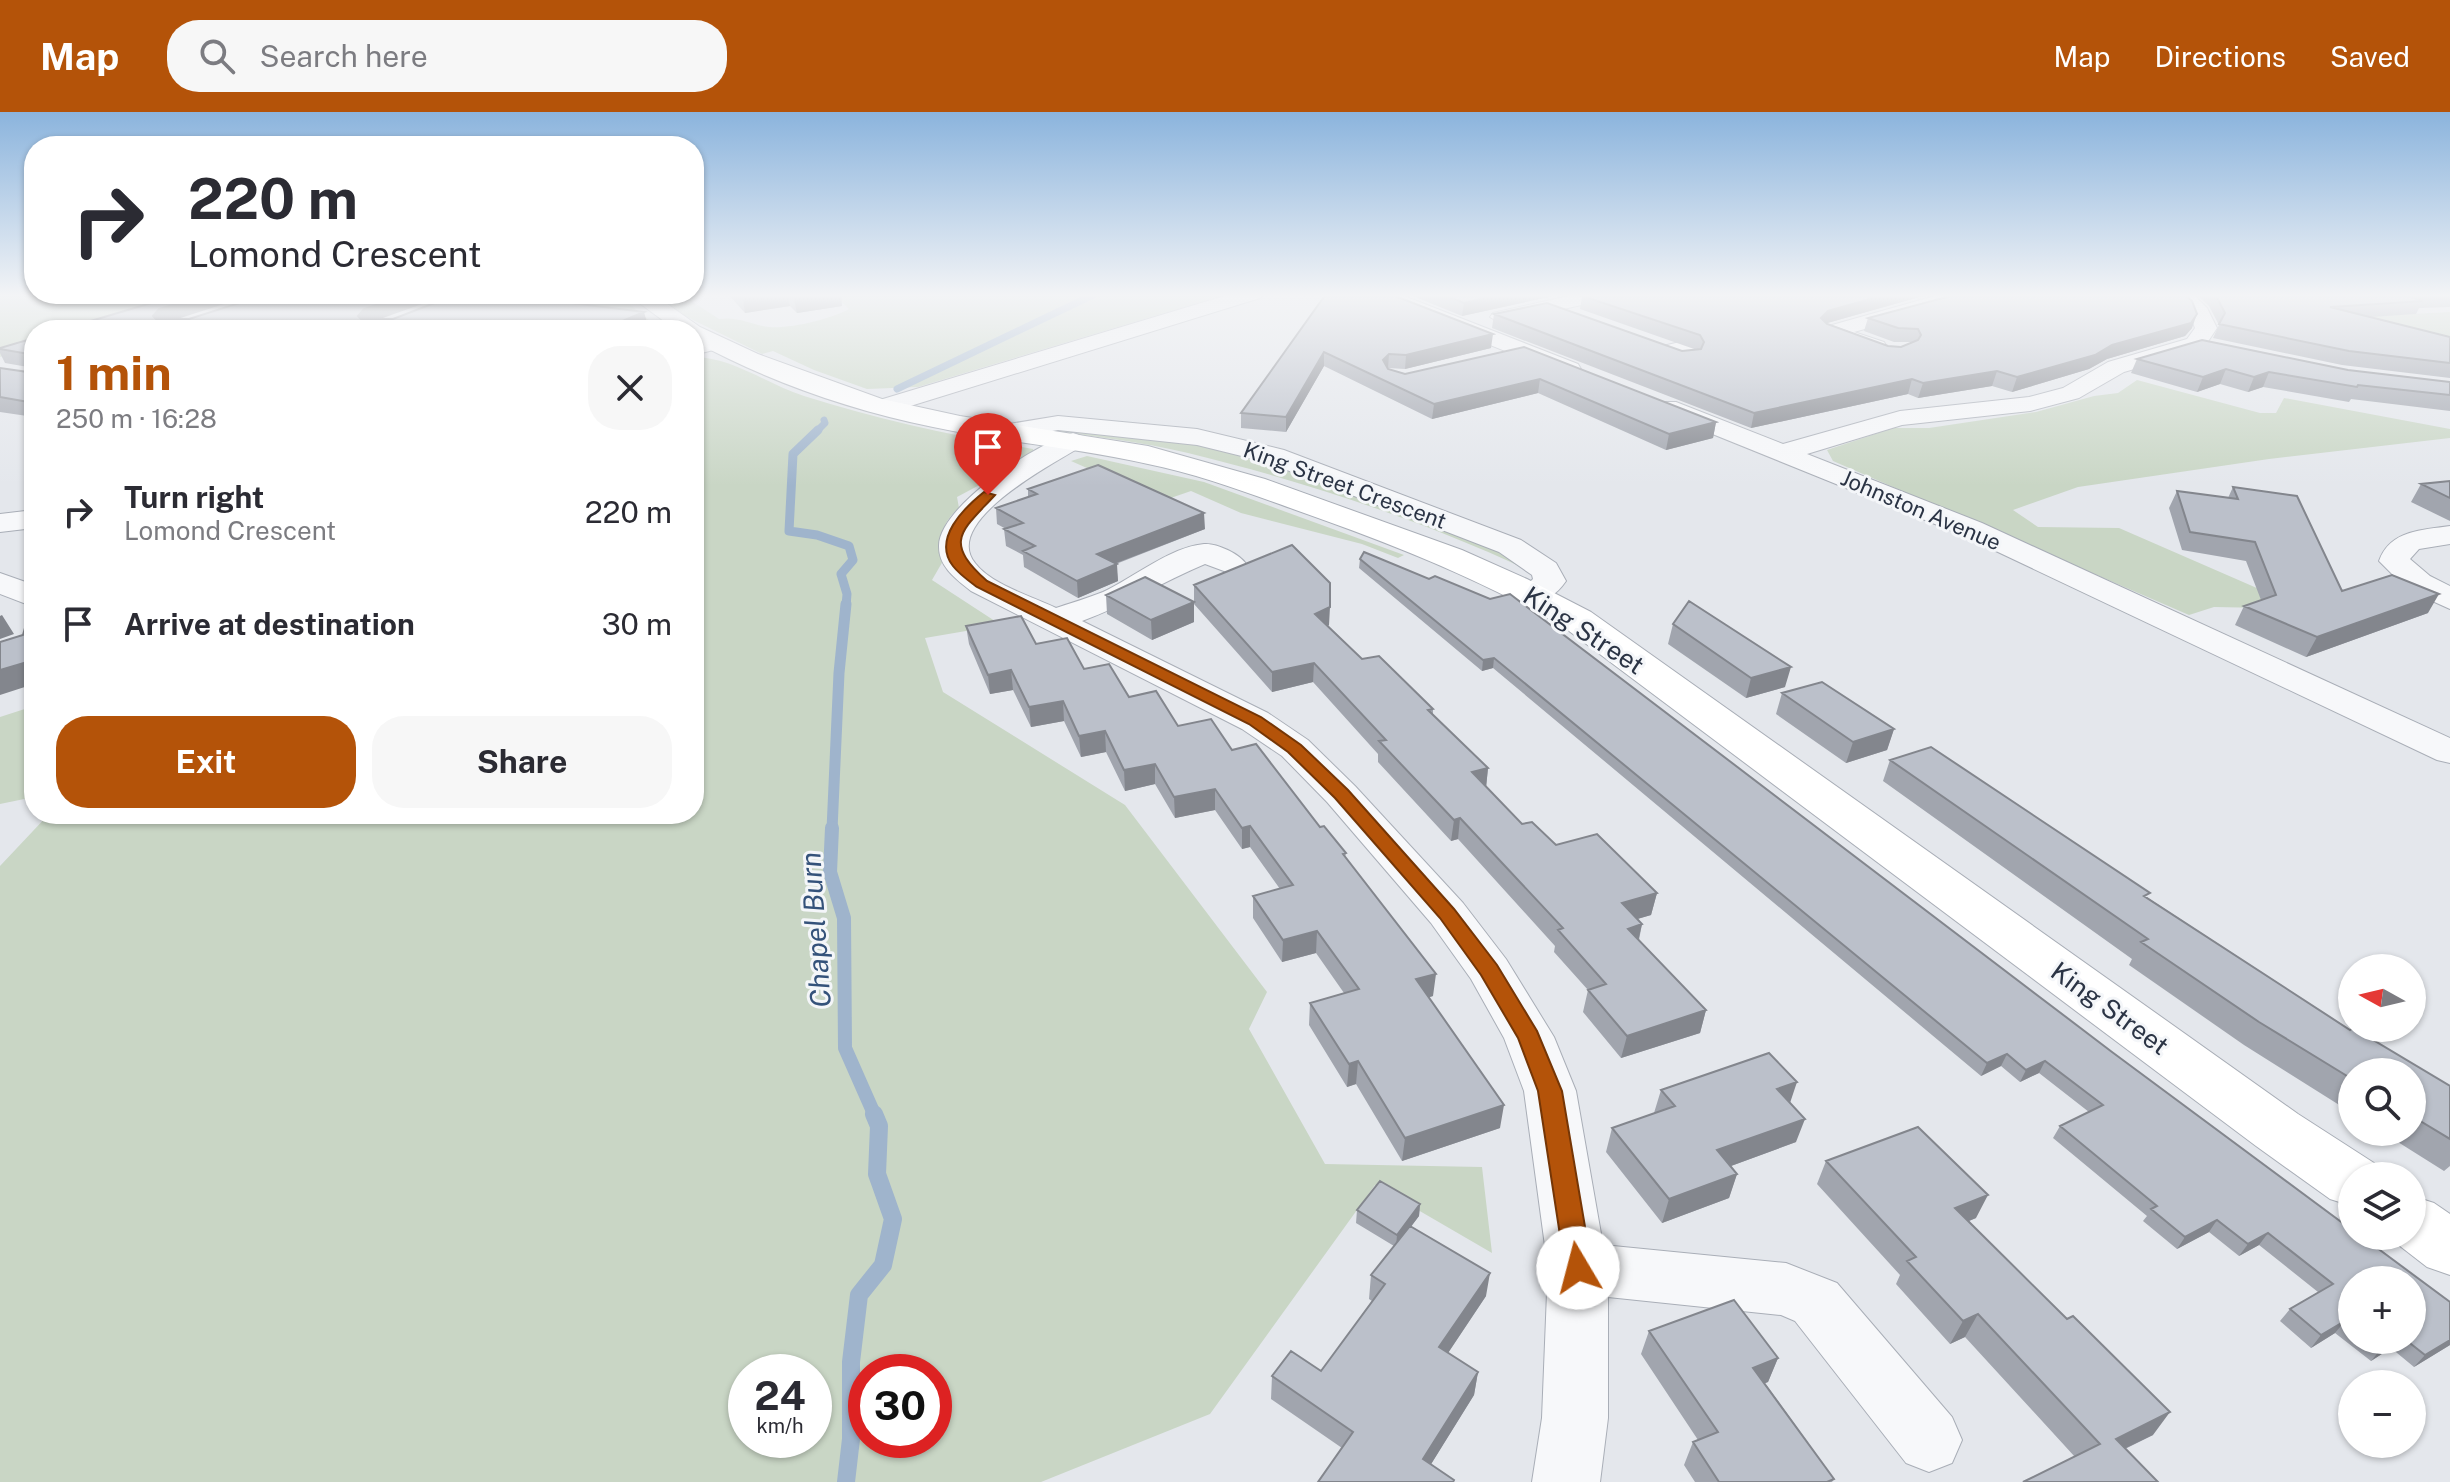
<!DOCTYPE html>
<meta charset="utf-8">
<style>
:root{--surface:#fff;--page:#f7f7f7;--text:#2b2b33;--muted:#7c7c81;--accent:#b45309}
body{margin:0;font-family:"Public Sans",sans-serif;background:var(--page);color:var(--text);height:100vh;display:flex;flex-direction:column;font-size:30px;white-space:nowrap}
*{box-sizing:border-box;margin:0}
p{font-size:26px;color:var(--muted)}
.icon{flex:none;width:44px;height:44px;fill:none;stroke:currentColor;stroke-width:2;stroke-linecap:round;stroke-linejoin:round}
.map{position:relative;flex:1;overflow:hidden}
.sheet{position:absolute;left:24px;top:208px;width:680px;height:504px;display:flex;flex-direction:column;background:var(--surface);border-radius:32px;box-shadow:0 2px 6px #0004}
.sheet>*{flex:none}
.hud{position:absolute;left:24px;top:24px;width:680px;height:168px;border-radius:32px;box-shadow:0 2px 6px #0004;background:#fff;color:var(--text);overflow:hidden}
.needle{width:52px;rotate:278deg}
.controls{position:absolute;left:2338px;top:842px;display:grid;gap:16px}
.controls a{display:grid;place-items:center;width:88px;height:88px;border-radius:50%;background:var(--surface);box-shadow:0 2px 6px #0004;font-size:40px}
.speed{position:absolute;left:728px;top:1242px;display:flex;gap:16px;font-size:40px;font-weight:700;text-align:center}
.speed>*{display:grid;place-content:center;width:104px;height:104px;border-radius:50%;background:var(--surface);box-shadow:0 2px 6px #0004;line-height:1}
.speed small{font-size:20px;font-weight:400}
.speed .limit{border:12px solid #d22;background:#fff;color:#111}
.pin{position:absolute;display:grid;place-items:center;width:68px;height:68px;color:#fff;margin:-82px -34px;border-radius:50% 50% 50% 0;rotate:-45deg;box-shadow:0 0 8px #0007}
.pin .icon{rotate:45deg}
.me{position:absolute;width:88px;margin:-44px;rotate:352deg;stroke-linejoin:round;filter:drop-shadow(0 0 6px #0008)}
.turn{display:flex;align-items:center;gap:28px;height:168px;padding:0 32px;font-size:36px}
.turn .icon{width:104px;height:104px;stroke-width:2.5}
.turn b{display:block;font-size:56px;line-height:68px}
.round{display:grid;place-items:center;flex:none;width:84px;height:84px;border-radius:32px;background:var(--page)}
.head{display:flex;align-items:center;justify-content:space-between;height:136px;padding:0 32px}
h1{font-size:48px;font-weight:700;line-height:60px;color:var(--accent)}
.primary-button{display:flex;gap:16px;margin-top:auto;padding:16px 32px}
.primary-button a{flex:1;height:92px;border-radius:32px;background:var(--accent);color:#fff;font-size:32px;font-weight:700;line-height:92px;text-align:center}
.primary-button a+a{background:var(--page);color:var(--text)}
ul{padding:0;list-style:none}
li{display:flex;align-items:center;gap:24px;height:112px;padding:0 32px}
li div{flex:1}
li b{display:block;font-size:30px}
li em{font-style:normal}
header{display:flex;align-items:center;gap:48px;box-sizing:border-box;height:112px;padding:0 40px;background:var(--accent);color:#fff}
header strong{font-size:38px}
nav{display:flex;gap:44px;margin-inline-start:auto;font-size:28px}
.search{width:560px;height:72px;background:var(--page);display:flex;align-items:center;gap:20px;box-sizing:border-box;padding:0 28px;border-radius:32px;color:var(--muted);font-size:30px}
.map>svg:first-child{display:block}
</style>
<header>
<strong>Map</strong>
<div class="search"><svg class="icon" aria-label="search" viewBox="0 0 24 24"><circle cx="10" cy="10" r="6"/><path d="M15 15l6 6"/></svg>Search here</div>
<nav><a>Map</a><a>Directions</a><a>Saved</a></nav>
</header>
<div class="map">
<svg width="2450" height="1370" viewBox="0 0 2450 1370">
<rect width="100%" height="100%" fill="#e4e7ec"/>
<path fill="#c9d6c5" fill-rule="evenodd" d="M0 182H210L91 218H34V235L0 245Z
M617 182 650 209 668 218H654L621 199 580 194 587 190 537 183Z
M653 182H687L693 190 719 207C739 204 751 213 769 215 790 217 831 207 849 197L834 182H1228L918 275 867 277 814 258 773 239 762 242 679 201Z
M2450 200V238L2336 206Z
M694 245C732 245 769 273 804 284 879 308 955 324 1033 337L1034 344 957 385 959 396C941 411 939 426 943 449L932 468 1001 513 925 526 943 580 1125 693 1267 880 1249 917 1325 1052 1482 1055 1492 1141 1375 1073 1210 1302 1041 1370H0V754L49 702H694ZM746 1260H814V1328H746ZM866 1260H934V1328H866Z
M2137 268 2260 301H2276L2284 286 2450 317V326L2269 347 2078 375 2013 398 2038 415 2119 416 2266 480V496L2214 495 2189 503 1833 349 1827 338 1893 316H1929L2036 300 2094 284 2118 281Z
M1054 314 1241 337 1483 428 1532 460C1425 409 1303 369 1188 341 1143 330 1096 325 1050 318Z
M1087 344 1204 370 1404 443 1398 446 1362 432 1241 401 1191 379 1162 389 1071 349Z
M34 594V685L0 692V605Z"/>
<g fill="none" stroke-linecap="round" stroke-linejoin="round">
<path stroke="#9fb4cc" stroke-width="7" d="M897 277 1095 182
M816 320 825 311 824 308"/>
<path stroke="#9fb4cc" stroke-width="9" d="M818 318 793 342 789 419 817 423 849 434 853 448 841 462 847 482 846 494"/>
<path stroke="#9fb4cc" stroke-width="11" d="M832 718 839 561 846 492"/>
<path stroke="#9fb4cc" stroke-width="14" d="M832 716 830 760 844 806 845 936 875 1004"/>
<path stroke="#9fb4cc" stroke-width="18" d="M846 1370 851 1327V1250L859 1183 883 1153 893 1107 877 1062 879 1014 874 1002"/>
<defs>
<path id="street" d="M1231 182H1263L1260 186 891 300H873L870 295 873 290Z
M1371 182H1399L1578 252 1581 257 1578 262H1562L1374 186Z
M1578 182H1616L1613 186 1500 211 1490 205 1493 201Z
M1942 182H1965L1954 192 1854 220 1884 230 1887 235 1884 240H1868L1825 223 1821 219 1825 215Z
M2169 182H2193L2207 196 2217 216 2203 237 2124 260 2079 286 2030 299 1902 313 1807 342 1982 411 2450 626V651L2437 648 1962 423 1658 300 1655 295 1658 290H1676L1783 332 1900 299 2029 285 2063 276 2108 250 2187 227 2195 216 2189 200Z
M713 225 721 226 724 231 721 236 694 243V229Z
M1684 229 1695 236 1692 241 1671 246 1660 239 1663 234Z
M1058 304 1197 317 1284 338 1521 428 1556 451 1566 469C1555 485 1540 493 1522 489L1517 482 1533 467 1532 463 1499 440 1266 350 1197 333 1058 318 1006 327 997 324 993 319 997 314Z
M1073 321 1082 324 1086 329 1082 334C1055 351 941 409 975 451 992 473 1031 484 1056 496 1071 491 1088 486 1103 480 1133 466 1170 435 1204 432 1217 431 1240 442 1247 453L1243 459 1232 462 1205 452C1162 470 1126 493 1082 509L1268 601 1308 628 1355 674 1463 791 1506 847 1554 925 1576 979 1603 1133 1786 1151 1837 1171 1952 1305 1962 1328 1952 1351 1929 1360 1906 1351 1795 1209 1781 1203 1608 1185V1306L1600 1370H1532L1542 1306 1548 1156 1524 979 1504 926 1471 867 1431 811 1327 690 1282 644 1242 617 971 479C956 467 939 455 939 435 937 395 1039 330 1073 321Z
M34 398V416L0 420V402Z
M2450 414V432L2419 437 2410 447 2430 464 2450 474V497L2408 478 2379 449C2390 418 2422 418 2450 414Z
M0 461 34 473V495L0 482Z"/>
<path id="secondary" d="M627 182H653L700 215 758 242 882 287 960 304 1148 334 1265 367 1462 438 1527 467 1591 500 2298 1002 2374 1051 2380 1064H2352V1094L2330 1087 2256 1034 1565 516C1479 466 1387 430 1293 397 1245 380 1198 362 1148 352 1077 336 1004 330 933 315 850 298 769 270 694 229V218H676Z
M2412 1084 2434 1091 2450 1102V1163L2427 1155 2387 1124H2412Z"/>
</defs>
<use href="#street" stroke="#a9aeb7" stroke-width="2"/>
<use href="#secondary" stroke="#a9aeb7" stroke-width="2"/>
<use href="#street" fill="#f7f8fa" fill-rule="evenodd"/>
<use href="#secondary" fill="#fff" fill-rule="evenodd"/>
</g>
<path fill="#a1a5ae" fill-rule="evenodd" d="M728 182H841L842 194 797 201 790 194 745 201Z
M1326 182 1491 236 1405 257 1388 256V257L1405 262 1524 235 1716 310 1713 326 1666 338 1538 281 1432 307 1324 254 1286 320 1241 316V301Z
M1408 182H1562L1462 204Z
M1588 182H1930L1827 211 1888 234 1901 235 1912 230H1894L1864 219 1868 206 2192 216 2185 224 2107 247 2089 257 2012 280 1992 274 1918 286 1908 282 1751 316 1492 216 1494 202 1682 239 1697 238 1580 197 1582 184Z
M2196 182H2450V195L2419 196 2416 202 2371 205 2450 225V266L2342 253 2213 226 2219 213 2209 194Z
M34 226V305L0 300V256L28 260V255L5 251 0 241V236Z
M2137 247 2348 258 2450 270V299L2351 287 2349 290 2263 275 2248 280 2220 272 2197 280 2131 261Z
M2450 369V409L2411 390 2421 372Z
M2233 375 2342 479 2428 501 2306 545 2235 513 2244 494 2261 488 2246 449 2182 438 2169 396 2177 379 2228 386Z
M1028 377 1205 417 1116 452 1118 469 1078 486 1024 455 1023 443 1006 434 1004 417H1006L997 412 996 396 1028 385Z
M1360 447 2450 1233 2414 1255 2391 1236 2371 1249 2335 1221 2311 1236 2280 1209 2290 1197 2318 1180 2259 1133 2239 1144 2209 1120 2177 1137 2143 1109 2147 1104 2053 1026 2060 1014 2089 1000 2039 961 2020 970 2001 954 1981 964 1493 556 1482 559 1359 456ZM2352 1168 2412 1228H2352Z
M1194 473 1329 513 1328 514 1362 547 1433 597V603L1488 656 1486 675 1522 712 1556 733 1657 781 1651 803 1637 807 1642 812 1639 828 1706 898 1700 921 1621 946 1583 900 1588 878 1554 840 1555 834 1458 727 1451 729 1378 650V642L1313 570 1272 580 1194 492Z
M1106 483 1194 510 1152 528 1107 502Z
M1673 512 1785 575 1746 586 1668 532Z
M966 514 1036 532 1084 557 1178 614 1232 638 1320 715 1346 741 1345 745 1433 884 1429 885 1500 1016 1402 1049 1356 972 1347 975 1309 913 1310 891 1344 881 1316 841 1282 850 1253 806V784L1280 777 1250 735 1242 737 1215 698 1175 706 1155 672 1125 679 1106 640 1081 645 1064 609 1031 615 1013 578 990 582 969 532Z
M1782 581 1894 617 1887 638 1846 651 1776 602Z
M1890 648 2148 786 2350 918 2450 974V1054L2444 1059 2382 1020H2412V960H2352V1001L2244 933 2129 853 2132 847 1883 669Z
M1661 978 1790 991 1796 1030 1731 1054 1737 1062 1729 1086 1662 1111 1606 1040 1612 1016 1654 1001Z
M1826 1049 1976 1106 1969 1109 2153 1323 2125 1337 2075 1345 1965 1225 1950 1232 1896 1172 1900 1163 1817 1072Z
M1420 1092 1419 1104 1411 1114 1486 1184 1448 1241 1478 1260 1474 1283 1431 1352 1342 1336 1271 1287 1272 1264 1321 1259 1372 1189 1369 1187 1371 1163 1394 1134 1356 1111 1357 1098Z
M1649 1219 1778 1246 1768 1270 1765 1271 1834 1367 1832 1370H1695L1684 1353 1693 1330 1698 1328 1641 1242Z"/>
<path fill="#83868d" d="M208 182H255L165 211 159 218 153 204 159 197Z
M408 182H450L369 211 363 218 358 204 364 197Z
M776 182H788L790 194 745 201 743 187Z
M826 182H841L842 194 797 201 794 187Z
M1504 182H1562L1462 204 1464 191Z
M1888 182H1930L1824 212 1821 206 1828 199Z
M644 200 648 214 638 218H601Z
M2197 202 2192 216 2185 224 2107 247 2089 257 2012 280 2017 265Z
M1493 222 1491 236 1405 257 1406 243Z
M1324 240V254L1286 320V305Z
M1389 242 1388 256 1382 262 1383 248Z
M2226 257 2220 272 2197 280 2203 265Z
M1997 259 1992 274 1918 286 1923 271Z
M2269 260 2263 275 2248 280 2254 265Z
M1540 267 1538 281 1432 307 1434 292Z
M1912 267 1908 282 1751 316 1754 301Z
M1716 310 1713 326 1666 338 1669 322Z
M1204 401 1205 417 1098 458 1097 442Z
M1117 452 1118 469 1078 486 1077 469Z
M2439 482 2428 501 2306 545 2317 525Z
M1194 490V510L1152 528 1151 508Z
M1330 495 1329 513 1314 521 1315 502Z
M2 503 14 522 0 527V504Z
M1494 546 1493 556 1482 559 1483 548Z
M34 548V572L0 583V558Z
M1314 551 1313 570 1272 580V560Z
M1791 555 1785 575 1746 586 1751 566Z
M1011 558 1013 578 990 582 988 563Z
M1063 589 1064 609 1031 615 1029 595Z
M1894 617 1887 638 1846 651 1853 630Z
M1105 619 1106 640 1081 645 1079 624Z
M1155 652V672L1125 679 1124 658Z
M1488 656 1486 676 1472 660Z
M1215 677V698L1175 706 1174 685Z
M1460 706 1458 727 1451 729 1454 708Z
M1250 714V735L1242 737V716Z
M1657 781 1651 803 1617 813 1622 791Z
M1642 812 1637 834 1628 817Z
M1317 819 1316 841 1282 850 1283 828Z
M1436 862 1433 884 1414 890 1416 867Z
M1706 898 1700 921 1621 946 1627 924Z
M2007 942 2001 954 1981 964 1987 951Z
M1358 949 1356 972 1347 975 1349 952Z
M2045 949 2039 961 2020 970 2026 958Z
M1797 970 1789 994 1777 977Z
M1504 993 1500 1016 1402 1049 1405 1026Z
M1805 1007 1796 1030 1709 1062 1717 1038Z
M1737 1062 1729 1086 1662 1111 1669 1087Z
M1988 1083 1976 1106 1944 1119 1955 1096Z
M1420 1092 1419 1104 1396 1135 1397 1123Z
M2217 1108 2209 1120 2177 1137 2185 1125Z
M2268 1121 2259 1133 2239 1144 2248 1132Z
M1490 1161 1486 1184 1436 1259 1439 1235Z
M1978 1202 1965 1225 1950 1232 1963 1209Z
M2345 1209 2335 1221 2311 1236 2321 1223Z
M2396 1228H2398L2391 1236 2371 1249 2381 1237Z
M2450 1228V1233L2414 1255 2425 1243Z
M1778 1246 1768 1270 1744 1279 1753 1256Z
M1478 1260 1474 1283 1420 1370 1423 1347Z
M2170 1300 2153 1323 2099 1349 2116 1327Z"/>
<path fill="#bbc0ca" stroke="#83868d" stroke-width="2" d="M182 182H208L159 197 153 204 156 207H189L268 182H408L364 197 358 204 361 207H393L458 182H498L644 200 601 218H60Z
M738 182H776L743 187Z
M789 182H826L794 187Z
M1326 182H1390L1493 222 1406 243 1389 242 1383 248 1388 257 1405 262 1524 235 1716 310 1669 322 1540 267 1434 292 1324 240 1286 305 1241 301Z
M1442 182H1504L1464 191Z
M1588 182H1888L1828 199 1821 206 1827 212 1888 234 1901 235 1918 228 1921 223 1918 217 1898 216 1868 206 1958 182H2184L2192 189 2197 202 2191 211 2112 233 2095 243 2017 265 1997 259 1923 271 1912 267 1754 301 1494 202 1547 191 1682 239 1701 237 1704 230 1700 223 1582 184Z
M2215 182H2447L2409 184 2423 189 2330 195 2450 225V251L2349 239 2219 212 2225 201Z
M34 226V291L0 285V256L28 260 29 242 0 237V236Z
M2202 228 2348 258 2450 270V283L2358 273 2357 275 2269 260 2254 265 2226 257 2203 265 2137 247Z
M1098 353 1204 401 1097 442 1117 452 1077 469 1023 439 1035 434 1004 417 1023 411 996 396 1037 382 1028 377Z
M2450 369V386L2421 372Z
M2233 375 2297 384 2342 479 2392 463 2439 482 2317 525 2244 494 2276 483 2255 430 2190 420 2177 379 2238 387Z
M1292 433 1330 471V495L1315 502 1362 547 1379 544 1433 597 1428 598 1488 656 1472 660 1522 712 1532 710 1556 733 1597 722 1657 781 1622 791 1642 812 1628 817 1706 898 1627 924 1588 878 1606 872 1558 818 1563 816 1460 706 1454 708 1379 629 1386 628 1314 551 1272 560 1194 473Z
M1364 440 1429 467 1435 464 1490 487 1510 482 2112 940 2352 1118V1124H2361L2450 1190V1228L2425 1243 2406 1228H2412V1168H2352V1214L2345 1209 2321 1223 2290 1197 2333 1172 2268 1121 2248 1132 2217 1108 2185 1125 2151 1097 2157 1094 2060 1014 2103 993 2045 949 2026 958 2007 942 1987 951 1494 546 1483 548 1360 447Z
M1145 465 1194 490 1151 508 1106 483Z
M1689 489 1791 555 1751 566 1673 512Z
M1021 504 1036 532 1067 526 1084 557 1109 552 1129 585 1156 579 1178 614 1211 607 1232 638 1256 632 1320 715 1324 714 1346 741 1343 742 1436 862 1416 867 1504 993 1405 1026 1358 949 1349 952 1310 891 1359 877 1317 819 1283 828 1253 784 1293 773 1250 714 1242 716 1215 677 1174 685 1155 652 1124 658 1105 619 1079 624 1063 589 1029 595 1011 558 988 563 966 514Z
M25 516 34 528V548L0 558V530L23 523Z
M1822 570 1894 617 1853 630 1782 581Z
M1931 635 2150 781 2144 784 2350 918 2353 916 2450 974V1027L2412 1004V960H2352V967L2259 910 2141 830 2148 827 1890 648Z
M1769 941 1797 970 1777 977 1805 1007 1717 1038 1737 1062 1669 1087 1612 1016 1675 994 1661 978Z
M1918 1015 1988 1083 1955 1096 2067 1207 2073 1204 2170 1300 2116 1327 2158 1370H2023L2100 1332 1978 1202 1963 1209 1907 1149 1916 1145 1826 1049Z
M1380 1069 1420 1092 1397 1123 1357 1098Z
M1410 1114 1490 1161 1439 1235 1478 1260 1423 1347 1454 1368 1453 1370H1318L1353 1320 1272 1264 1291 1239 1321 1259 1385 1172 1371 1163Z
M1734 1188 1778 1246 1753 1256 1834 1367 1827 1370H1719L1693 1330 1718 1320 1649 1219Z
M2370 1228H2396L2381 1237Z"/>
<linearGradient id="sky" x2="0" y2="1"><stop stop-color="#8bb4dd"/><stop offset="0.49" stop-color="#f3f4f6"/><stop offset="1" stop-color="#f3f4f6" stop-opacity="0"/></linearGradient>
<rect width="2450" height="374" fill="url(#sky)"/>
<path fill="#b45309" stroke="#753606" stroke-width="2" d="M984 380 995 383C962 419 942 429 987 469L1261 605 1301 633 1348 678 1454 797 1497 853 1537 919 1562 979 1592 1156 1588 1165 1578 1168 1569 1165 1565 1156 1538 979 1518 926 1481 863 1440 806 1335 686 1288 640 1249 612 977 475C969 469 959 462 953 454 932 427 964 396 984 380Z"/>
<g text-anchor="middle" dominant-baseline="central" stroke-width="6" stroke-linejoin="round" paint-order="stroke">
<g font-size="22" fill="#2b3445" stroke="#f4f6f9">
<text transform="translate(1345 373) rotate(20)">King Street Crescent</text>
<text transform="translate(1921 398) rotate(23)">Johnston Avenue</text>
</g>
<g font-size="26" fill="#2b3445" stroke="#f4f6f9">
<text transform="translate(1584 518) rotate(33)">King Street</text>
<text transform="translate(2110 896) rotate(36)">King Street</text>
</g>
<g font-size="28" font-style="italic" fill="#34527a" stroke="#f4f6f9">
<text transform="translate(815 818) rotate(-94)">Chapel Burn</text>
</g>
</g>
</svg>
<div class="controls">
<a><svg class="needle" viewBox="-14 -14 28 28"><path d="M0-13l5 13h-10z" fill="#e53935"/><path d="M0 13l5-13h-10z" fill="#7c7c81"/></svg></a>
<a><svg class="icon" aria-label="search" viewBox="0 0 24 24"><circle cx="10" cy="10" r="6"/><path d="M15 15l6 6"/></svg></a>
<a><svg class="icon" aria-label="layers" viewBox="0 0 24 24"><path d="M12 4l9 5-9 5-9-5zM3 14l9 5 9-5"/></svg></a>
<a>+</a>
<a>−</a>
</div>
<div class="speed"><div>24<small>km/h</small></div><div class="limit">30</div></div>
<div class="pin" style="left:988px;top:383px;background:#d93025"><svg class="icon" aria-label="arrive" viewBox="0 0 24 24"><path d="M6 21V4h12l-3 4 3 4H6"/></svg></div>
<svg class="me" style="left:1578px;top:1156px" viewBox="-20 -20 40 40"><circle r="19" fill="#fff"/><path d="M0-13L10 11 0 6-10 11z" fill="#b45309"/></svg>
<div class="hud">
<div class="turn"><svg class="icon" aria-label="right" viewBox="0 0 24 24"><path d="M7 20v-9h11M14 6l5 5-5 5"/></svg><div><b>220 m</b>Lomond Crescent</div></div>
</div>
<section class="sheet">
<div class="head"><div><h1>1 min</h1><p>250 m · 16:28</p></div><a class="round"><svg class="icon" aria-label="close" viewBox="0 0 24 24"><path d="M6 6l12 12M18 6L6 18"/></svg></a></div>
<ul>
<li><svg class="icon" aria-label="right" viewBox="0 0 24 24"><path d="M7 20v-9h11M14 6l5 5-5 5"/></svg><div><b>Turn right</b><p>Lomond Crescent</p></div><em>220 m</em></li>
<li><svg class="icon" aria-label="arrive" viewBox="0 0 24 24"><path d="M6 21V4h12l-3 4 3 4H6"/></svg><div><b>Arrive at destination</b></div><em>30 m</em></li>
</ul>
<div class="primary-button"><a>Exit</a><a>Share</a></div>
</section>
</div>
